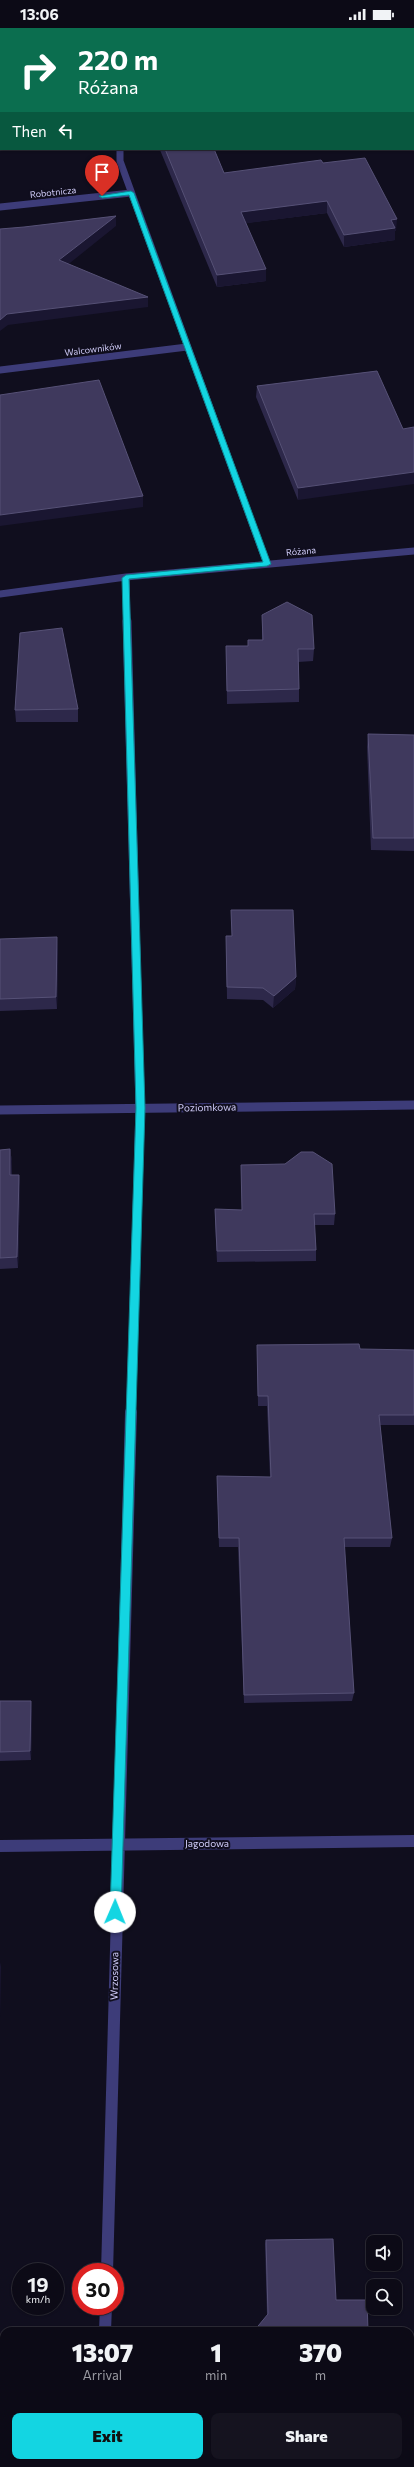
<!DOCTYPE html>
<meta charset="utf-8">
<style>
:root{--surface:#0c0a16;--page:#15131f;--text:#f1f3f6;--muted:#9a9aa1;--line:#2c2b35;--accent:#13d5e2}
body{margin:0;font-family:Commissioner,sans-serif;background:var(--page);color:var(--text);height:100vh;display:flex;flex-direction:column;font-size:15px;white-space:nowrap}
*{box-sizing:border-box;margin:0}
p{font-size:13px;color:var(--muted)}
.icon{flex:none;width:22px;height:22px;fill:none;stroke:currentColor;stroke-width:2;stroke-linecap:round;stroke-linejoin:round}
.map{position:relative;flex:1;overflow:hidden}
.side{position:absolute;left:0px;top:2299px;width:414px;height:140px;display:flex;flex-direction:column;background:var(--surface);border-radius:12px 12px 0 0;box-shadow:0 1px 3px #0004,0 0 0 1px var(--line)}
.side>*{flex:none}
.guide{position:absolute;left:0px;top:0px;width:414px;height:122px;box-shadow:0 1px 3px #0004,0 0 0 1px var(--line);background:#0b6e4f;color:#fff;overflow:hidden}
.fabs{position:absolute;left:366px;top:2207px;display:grid;gap:8px}
.fabs a{display:grid;place-items:center;width:36px;height:36px;border-radius:8px;background:var(--surface);box-shadow:0 1px 3px #0004,0 0 0 1px var(--line);font-size:20px}
.speed{position:absolute;left:12px;top:2235px;display:flex;gap:8px;font-size:20px;font-weight:700;text-align:center}
.speed>*{display:grid;place-content:center;width:52px;height:52px;border-radius:50%;background:var(--surface);box-shadow:0 1px 3px #0004,0 0 0 1px var(--line);line-height:1}
.speed small{font-size:10px;font-weight:400}
.speed .limit{border:6px solid #d22;background:#fff;color:#111}
.pin{position:absolute;display:grid;place-items:center;width:34px;height:34px;color:#fff;margin:-41px -17px;border-radius:50% 50% 50% 0;rotate:-45deg;box-shadow:0 0 4px #0007}
.pin .icon{rotate:45deg}
.me{position:absolute;width:44px;margin:-22px;rotate:1deg;stroke-linejoin:round;filter:drop-shadow(0 0 3px #0008)}
.turn{display:flex;align-items:center;gap:14px;height:84px;padding:0 12px;font-size:18px}
.turn .icon{width:52px;height:52px;stroke-width:2.5}
.turn b{display:block;font-size:28px;line-height:34px}
.then{display:flex;align-items:center;height:38px;padding:0 12px;background:#0003;gap:8px;font-size:15px}
.eta{display:flex;justify-content:space-evenly;align-items:center;height:68px;text-align:center}
.eta b{font-size:24px;font-weight:800;line-height:28px}
.action{display:flex;gap:8px;margin-top:auto;padding:8px 12px}
.action a{flex:1;height:46px;border-radius:8px;background:var(--accent);color:#111;font-size:16px;font-weight:800;line-height:46px;text-align:center}
.action a+a{background:var(--page);color:var(--text)}
.status{display:flex;justify-content:space-between;align-items:center;height:28px;padding:0 20px;background:var(--surface);direction:ltr}
.status svg{height:11px;fill:currentColor}
.map>svg:first-child{display:block}
</style>
<div class="status"><b>13:06</b><svg viewBox="0 0 49 12"><path d="M0 12V9h3v3zM5 12V6h3v6zM10 12V3h3v9zM15 12V0h3v12zM26 1h20v11H26zM47 4h2v5h-2z"/></svg></div>
<div class="map">
<svg width="414" height="2439" viewBox="0 0 414 2439">
<rect width="100%" height="100%" fill="#100e1e"/>
<g fill="none" stroke-linecap="round" stroke-linejoin="round">
<path stroke="#3d3c79" stroke-width="7" d="M223 0 226 1
M120 121V133L267 536
M0 179 131 165
M0 342 187 319
M126 549 127 594
M0 566 126 549 414 523"/>
<path stroke="#3d3c79" stroke-width="9" d="M127 593 140 1080 131 1385
M0 1082 414 1077"/>
<path stroke="#3d3c79" stroke-width="12" d="M0 1818 414 1813
M107 2244 131 1384
M105 2303 106 2278
M102 2435V2439"/>
</g>
<path fill="#2d284a" d="M414 26V39H413V29Z
M160 121H214L224 145 323 135 396 203H395V212L344 219 327 185 246 195 266 253 217 259 160 122Z
M377 343 298 472 256 369 257 358Z
M262 587 314 621 313 633 298 634 299 661V674L227 676 226 618H248V612H262Z
M78 681V694H16L15 682Z
M368 706 414 707V823L371 822 367 719Z
M231 882 296 949 295 961 273 980 263 972 227 971 226 908H232Z
M0 911 58 921 57 981 0 983Z
M10 1121 12 1133V1147H19L20 1158 18 1240 0 1241V1122Z
M241 1137 335 1186 334 1197H314L316 1222V1233L217 1234 215 1193V1181L242 1182Z
M257 1317 360 1321 414 1322V1397H380L392 1510 390 1519H344L354 1665 352 1673 244 1675 238 1519H219L217 1448 270 1449 267 1378H258Z
M0 1673 32 1682 31 1732 0 1733Z
M266 2212 336 2272 267 2287 265 2216Z
M263 2435H291L289 2438 266 2439Z"/>
<path fill="#1a1631" d="M63 0H70L69 1H62Z
M0 100H1V112H0Z
M327 173V185L240 196 241 184Z
M116 188V198L60 243 59 232Z
M397 191 396 203H395V212L344 219V207L391 192Z
M266 241V253L217 259V247Z
M148 269V279L8 297 0 303V292L7 286Z
M414 444V456L298 472V460Z
M143 468V479L0 498V487Z
M57 909 58 921 57 981 56 969Z
M296 949 295 961 273 980 274 968Z
M10 1121 12 1133 11 1158 10 1147Z
M19 1147 20 1158 18 1240 17 1229Z
M31 1673 32 1682 31 1732 30 1723Z
M0 1934 1 1939 0 1989Z"/>
<path fill="#3f395d" stroke="#565176" d="M0 0H63L62 1H1V100H0Z
M165 121H214L224 145 321 132 323 135 365 130 397 191 391 192 395 200 344 207 327 173 241 184 266 241 217 247Z
M116 188 59 232 148 269 7 286 0 292V201L24 199Z
M377 343 403 401 414 399V444L298 460 257 358Z
M99 352 143 468 0 487V367Z
M287 574 312 587 314 621H298L299 661 227 663 226 618H248V612H263L262 587Z
M62 600 78 681 15 682 20 605Z
M368 706 414 707V810H373Z
M231 882H293L296 949 274 968 263 960 227 959 226 908H232Z
M57 909 56 969 0 971V911Z
M10 1121V1147H19L17 1229 0 1230V1122Z
M301 1124H313L332 1136 335 1186H314L316 1222 217 1223 215 1181 242 1182 241 1137 285 1136Z
M359 1316 360 1321 414 1322V1387H379L392 1510H344L354 1665 244 1667 239 1510H219L217 1448 271 1449 268 1368H258L257 1317Z
M0 1673H31L30 1723 0 1724Z
M333 2211 336 2272H367L368 2303H254L268 2286 266 2212Z
M265 2435H291L290 2436 267 2437Z"/>
<path fill="#13d5e2" stroke="#0c8a93" d="M131 163 134 165 271 536 267 538 129 551 145 1080 121 1884 115 1890 110 1884 136 1080 122 550 126 547 263 534 129 167 102 170 99 168Z"/>
<g text-anchor="middle" dominant-baseline="central" stroke-width="4" stroke-linejoin="round" paint-order="stroke">
<g font-size="9" fill="#d2cefb" stroke="#100e1e">
<text transform="translate(53 164) rotate(-6)">Robotnicza</text>
<text transform="translate(93 321) rotate(-7)">Walcowników</text>
<text transform="translate(301 523) rotate(-5)">Różana</text>
</g>
<g font-size="10" fill="#d2cefb" stroke="#100e1e">
<text transform="translate(207 1079) rotate(-1)">Poziomkowa</text>
<text x="207" y="1815">Jagodowa</text>
<text transform="translate(114 1948) rotate(-89)">Wrzosowa</text>
</g>
</g>
</svg>
<div class="fabs">
<a><svg class="icon" aria-label="sound" viewBox="0 0 24 24"><path d="M4 9h4l5-4v14l-5-4H4zM17 9q2 3 0 6"/></svg></a>
<a><svg class="icon" aria-label="search" viewBox="0 0 24 24"><circle cx="10" cy="10" r="6"/><path d="M15 15l6 6"/></svg></a>
</div>
<div class="speed"><div>19<small>km/h</small></div><div class="limit">30</div></div>
<div class="pin" style="left:102px;top:168px;background:#d93025"><svg class="icon" aria-label="arrive" viewBox="0 0 24 24"><path d="M6 21V4h12l-3 4 3 4H6"/></svg></div>
<svg class="me" style="left:115px;top:1884px" viewBox="-20 -20 40 40"><circle r="19" fill="#fff"/><path d="M0-13L10 11 0 6-10 11z" fill="#13d5e2"/></svg>
<div class="guide">
<div class="turn"><svg class="icon" aria-label="right" viewBox="0 0 24 24"><path d="M7 20v-9h11M14 6l5 5-5 5"/></svg><div><b>220 m</b>Różana</div></div>
<div class="then">Then<svg class="icon" aria-label="left" viewBox="0 0 24 24"><path d="M17 20v-9H6M10 6l-5 5 5 5"/></svg></div>
</div>
<section class="side">
<div class="eta">
<div><b>13:07</b><p>Arrival</p></div>
<div><b>1</b><p>min</p></div>
<div><b>370</b><p>m</p></div>
</div>
<div class="action"><a>Exit</a><a>Share</a></div>
</section>
</div>
